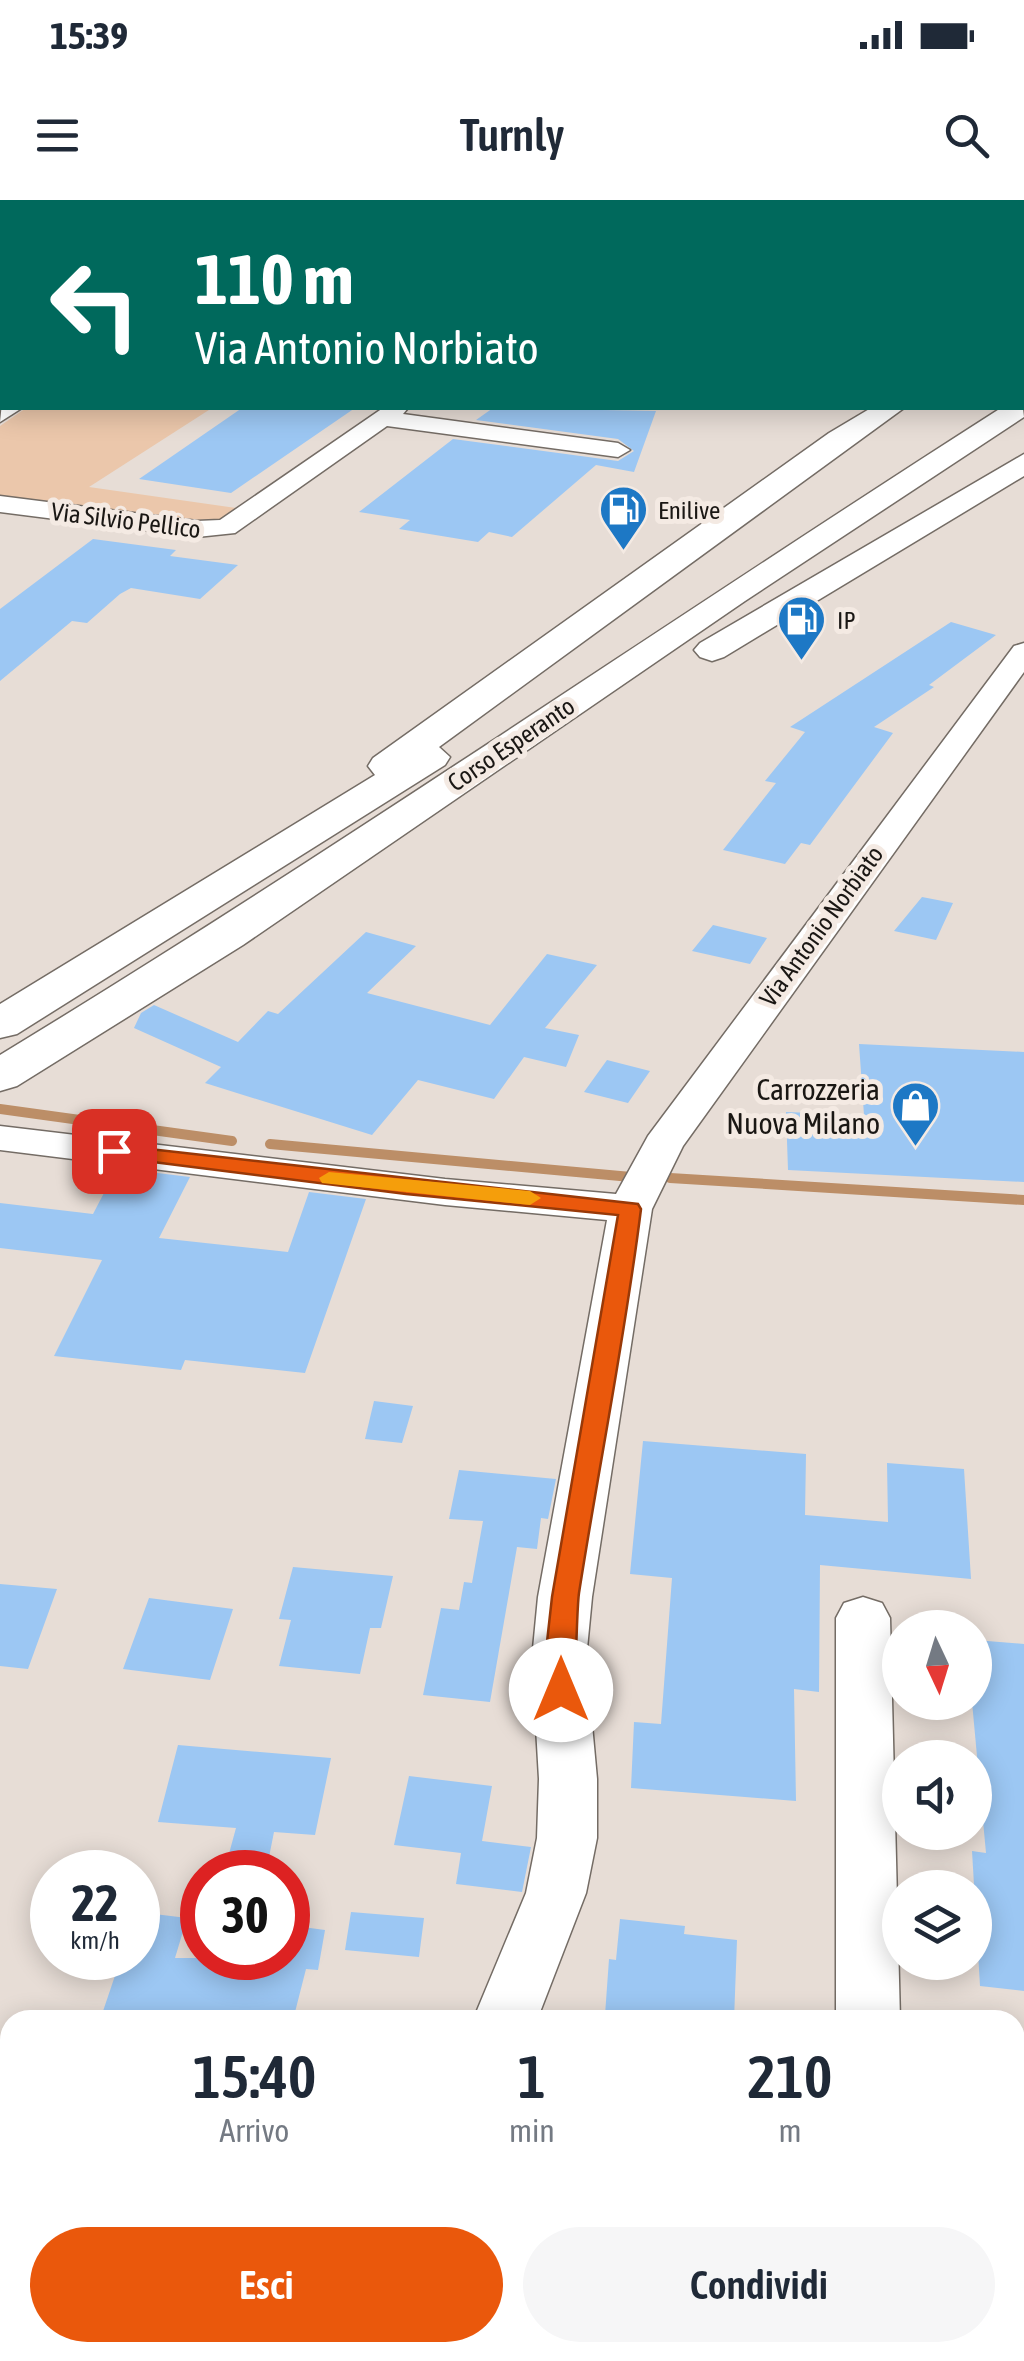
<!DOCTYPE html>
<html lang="it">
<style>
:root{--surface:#fff;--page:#f6f6f7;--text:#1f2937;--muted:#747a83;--accent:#ea580c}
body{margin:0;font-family:"Asap Condensed",sans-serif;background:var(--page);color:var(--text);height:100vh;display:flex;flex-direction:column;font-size:38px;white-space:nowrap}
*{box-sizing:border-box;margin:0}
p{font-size:32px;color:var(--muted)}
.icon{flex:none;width:55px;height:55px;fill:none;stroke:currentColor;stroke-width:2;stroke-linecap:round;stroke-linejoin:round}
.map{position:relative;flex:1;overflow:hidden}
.panel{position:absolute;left:0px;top:1810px;width:1025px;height:352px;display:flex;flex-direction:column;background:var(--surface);border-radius:30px 30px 0 0;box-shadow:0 5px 25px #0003}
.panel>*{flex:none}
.banner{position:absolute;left:0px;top:0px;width:1025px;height:210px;box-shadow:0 5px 25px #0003;background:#00695c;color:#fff;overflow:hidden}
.needle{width:65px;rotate:176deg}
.tools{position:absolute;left:882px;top:1410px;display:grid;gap:20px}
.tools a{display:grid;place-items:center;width:110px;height:110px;border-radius:50%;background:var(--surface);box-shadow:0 5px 25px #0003;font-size:50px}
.speed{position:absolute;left:30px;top:1650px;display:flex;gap:20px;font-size:50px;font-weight:700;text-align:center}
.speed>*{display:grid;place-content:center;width:130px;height:130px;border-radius:50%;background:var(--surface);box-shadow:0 5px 25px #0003;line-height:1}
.speed small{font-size:25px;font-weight:400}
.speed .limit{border:15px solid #d22;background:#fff;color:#111}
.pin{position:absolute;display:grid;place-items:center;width:85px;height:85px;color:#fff;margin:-42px;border-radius:20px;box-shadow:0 5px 15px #0006}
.me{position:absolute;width:110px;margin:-55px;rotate:0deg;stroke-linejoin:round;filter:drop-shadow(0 0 8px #0008)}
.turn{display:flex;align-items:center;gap:35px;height:210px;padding:0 30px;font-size:45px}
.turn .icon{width:130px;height:130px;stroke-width:2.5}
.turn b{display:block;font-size:70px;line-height:85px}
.eta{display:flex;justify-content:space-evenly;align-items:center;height:170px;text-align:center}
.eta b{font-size:60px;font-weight:600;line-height:70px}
.primary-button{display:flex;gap:20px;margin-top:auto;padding:20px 30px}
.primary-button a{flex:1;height:115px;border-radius:60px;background:var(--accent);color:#fff;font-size:40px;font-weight:600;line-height:115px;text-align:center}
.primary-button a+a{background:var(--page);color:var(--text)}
.status{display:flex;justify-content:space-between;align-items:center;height:70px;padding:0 50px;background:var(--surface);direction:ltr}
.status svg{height:28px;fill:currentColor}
header{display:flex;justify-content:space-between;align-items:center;height:130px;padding:0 30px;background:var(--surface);font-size:45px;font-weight:600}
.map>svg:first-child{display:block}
</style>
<div class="status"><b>15:39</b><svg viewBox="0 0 49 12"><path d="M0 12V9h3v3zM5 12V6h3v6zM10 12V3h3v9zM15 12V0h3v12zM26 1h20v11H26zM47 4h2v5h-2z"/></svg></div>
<header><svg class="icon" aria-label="menu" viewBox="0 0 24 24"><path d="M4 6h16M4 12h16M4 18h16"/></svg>Turnly<svg class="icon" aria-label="search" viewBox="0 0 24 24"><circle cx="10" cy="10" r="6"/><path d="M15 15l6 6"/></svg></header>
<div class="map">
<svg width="1024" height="2161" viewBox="0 0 1024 2161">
<rect width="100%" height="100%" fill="#e7ddd6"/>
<path fill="#ebc7ab" d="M26 208H212L89 287 243 309 224 323 207 326 0 299V226Z"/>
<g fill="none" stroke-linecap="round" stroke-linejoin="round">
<path stroke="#bc8e67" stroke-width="10" d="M0 909 232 941
M270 944 631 977
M670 978 1024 1000"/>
</g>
<path fill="#9cc7f3" d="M242 208H355L231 293 139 279Z
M493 208 656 211 634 272 596 265 512 337 489 332 478 342 399 329 410 320 359 312 453 239 618 261 634 251 618 239 476 220Z
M93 339 176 350 170 356 238 365 200 399 131 388 120 394 87 423 72 421 0 481V409Z
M951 422 996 435 929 485 934 487 874 527 893 533 810 645 801 643 785 664 723 650 776 583 765 581 805 532 790 527Z
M922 697 953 703 936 740 894 731Z
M713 725 767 738 750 764 692 751Z
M366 732 416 746 367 793 490 825 547 754 597 765 545 828 579 835 566 867 524 857 494 899 418 880 372 935 205 883 221 867 134 828 141 813 154 805 238 842 268 811 278 814Z
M859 844 1024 852V982L788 970 786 912 864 915Z
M607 860 650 871 628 903 584 892Z
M117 968 190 977 159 1038 288 1052 309 992 366 999 305 1173 185 1160 181 1170 54 1156 102 1060 0 1048V1003L93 1014Z
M374 1201 413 1206 402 1243 365 1239Z
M643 1241 806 1254 805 1315 888 1322 887 1263 964 1269 971 1379 820 1365 819 1492 794 1489 796 1601 631 1588 634 1522 661 1524 672 1378 630 1374Z
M459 1270 556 1279 548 1319 541 1318 537 1349 517 1347 490 1502 423 1495 441 1408 459 1410 464 1382 472 1383 483 1321 449 1319Z
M293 1367 393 1376 381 1428H370L360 1474 279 1466 291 1420 279 1419Z
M0 1384 57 1389 28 1469 0 1466Z
M149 1398 233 1409 210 1480 123 1469Z
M975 1440 1024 1444V1791L980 1786 972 1651 986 1653 972 1502Z
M178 1545 331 1558 315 1635 274 1632 266 1672H224L236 1628 158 1622Z
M409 1576 492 1586 482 1641 531 1647 522 1692 456 1684 461 1653 394 1645Z
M138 1712 187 1718 175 1758H288V1725L325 1730 318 1770 306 1769 293 1820H100L121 1758H138Z
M351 1712 424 1718 419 1757 345 1750Z
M620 1719 685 1726 684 1734 737 1740 734 1820H652L605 1815 609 1759 616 1760Z"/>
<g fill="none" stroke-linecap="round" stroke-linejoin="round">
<defs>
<path id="minor" d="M319 0H362L364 2H321Z
M2 55V67L0 68V56Z
M2 203V208H22L0 222Z
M383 208H408L403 214 618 243 630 250 618 257 387 226 235 333 197 337 0 312V296L197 321 220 320Z
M1024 443V472L683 946 652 1009 592 1397 586 1459 597 1579V1638L586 1693 537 1820H473L526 1693 537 1638 539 1579 532 1459 538 1397 607 1020 445 1005 0 950V926L445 979 616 994 648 936 1014 446Z
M863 1397 882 1403 890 1418 900 1820H836V1418L844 1403Z
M1015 1834 1024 1836V1898L1015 1896Z
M386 2152H458L456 2161H384Z
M829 2152H901V2161H829Z"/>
<path id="major" d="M829 0H869L871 2H831Z
M1022 16H1024V30H1022Z"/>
<path id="highway" d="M1024 117V133H1022V118Z
M1022 201 1024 217 745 401 243 745 17 886 0 891V855C339 649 666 422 1001 208H1022Z
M871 208H904L439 547 450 557 445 565 17 834 0 838V804L375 575 368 566 373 558 829 233Z
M1024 254V276L724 457 712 461 700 457 694 450 700 443Z"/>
</defs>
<use href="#minor" stroke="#746c65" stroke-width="3"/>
<use href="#major" stroke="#746c65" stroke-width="3"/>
<use href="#highway" stroke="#746c65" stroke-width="3"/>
<use href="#minor" fill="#fff" fill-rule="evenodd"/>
<use href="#major" fill="#fff" fill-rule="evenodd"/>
<use href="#highway" fill="#fff" fill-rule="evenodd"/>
</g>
<path fill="#ea580c" stroke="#983908" stroke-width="2.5" d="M114 945 638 1004 641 1009C625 1138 599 1265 579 1393 576 1414 577 1487 571 1499L561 1502 551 1499 545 1460 552 1397 618 1015 406 994 106 956 103 951Z"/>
<path fill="#f59e0b" d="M329 972 530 991 541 998 530 1005 322 983 319 978Z"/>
<defs>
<symbol id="fuel-pin" viewBox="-11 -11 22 30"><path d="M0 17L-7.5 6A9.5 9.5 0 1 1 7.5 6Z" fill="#1d78c5" stroke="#f4eae3"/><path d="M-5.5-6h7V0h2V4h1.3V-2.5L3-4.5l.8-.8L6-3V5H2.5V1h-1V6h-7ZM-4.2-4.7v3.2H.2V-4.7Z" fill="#fff"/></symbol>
<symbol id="shop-pin" viewBox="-11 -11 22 30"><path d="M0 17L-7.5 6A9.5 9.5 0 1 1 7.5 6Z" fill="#1d78c5" stroke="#f4eae3"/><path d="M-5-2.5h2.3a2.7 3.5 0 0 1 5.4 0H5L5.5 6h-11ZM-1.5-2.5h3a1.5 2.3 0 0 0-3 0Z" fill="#fff"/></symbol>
</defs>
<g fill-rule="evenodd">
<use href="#fuel-pin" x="596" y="282" width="55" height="75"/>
<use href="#fuel-pin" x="774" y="392" width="55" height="75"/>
<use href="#shop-pin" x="888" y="878" width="55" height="75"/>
</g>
<g text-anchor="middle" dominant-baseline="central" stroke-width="10" stroke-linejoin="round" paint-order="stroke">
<g font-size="25" fill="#1a1714" stroke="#f4eae3" text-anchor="start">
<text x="658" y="310">Enilive</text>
<text x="837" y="420">IP</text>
</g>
<g font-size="25" fill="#1a1714" stroke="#f4eae3">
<text transform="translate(126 320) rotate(7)">Via Silvio Pellico</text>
<text transform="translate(511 544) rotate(-34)">Corso Esperanto</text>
<text transform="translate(821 726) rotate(-54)">Via Antonio Norbiato</text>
</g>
<g font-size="30" fill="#1a1714" stroke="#f4eae3" text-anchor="end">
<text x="880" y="889">Carrozzeria<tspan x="880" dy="34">Nuova Milano</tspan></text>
</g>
</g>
</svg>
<div class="tools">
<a><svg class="needle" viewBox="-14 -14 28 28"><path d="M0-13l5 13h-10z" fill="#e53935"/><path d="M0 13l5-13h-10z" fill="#747a83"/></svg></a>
<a><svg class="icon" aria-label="sound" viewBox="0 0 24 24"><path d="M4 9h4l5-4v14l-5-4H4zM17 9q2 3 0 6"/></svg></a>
<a><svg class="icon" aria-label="layers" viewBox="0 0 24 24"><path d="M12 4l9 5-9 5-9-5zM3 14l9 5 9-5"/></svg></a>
</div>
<div class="speed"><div>22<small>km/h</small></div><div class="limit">30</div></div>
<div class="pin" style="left:114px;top:951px;background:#d93025"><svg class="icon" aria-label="arrive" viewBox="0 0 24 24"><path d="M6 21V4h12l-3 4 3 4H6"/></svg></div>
<svg class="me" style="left:561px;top:1490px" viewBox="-20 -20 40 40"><circle r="19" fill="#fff"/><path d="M0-13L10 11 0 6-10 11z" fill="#ea580c"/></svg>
<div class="banner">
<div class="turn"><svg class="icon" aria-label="left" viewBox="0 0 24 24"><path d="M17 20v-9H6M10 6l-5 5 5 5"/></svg><div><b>110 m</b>Via Antonio Norbiato</div></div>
</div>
<section class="panel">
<div class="eta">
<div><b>15:40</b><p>Arrivo</p></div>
<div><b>1</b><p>min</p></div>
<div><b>210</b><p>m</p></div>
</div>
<div class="primary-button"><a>Esci</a><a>Condividi</a></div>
</section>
</div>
